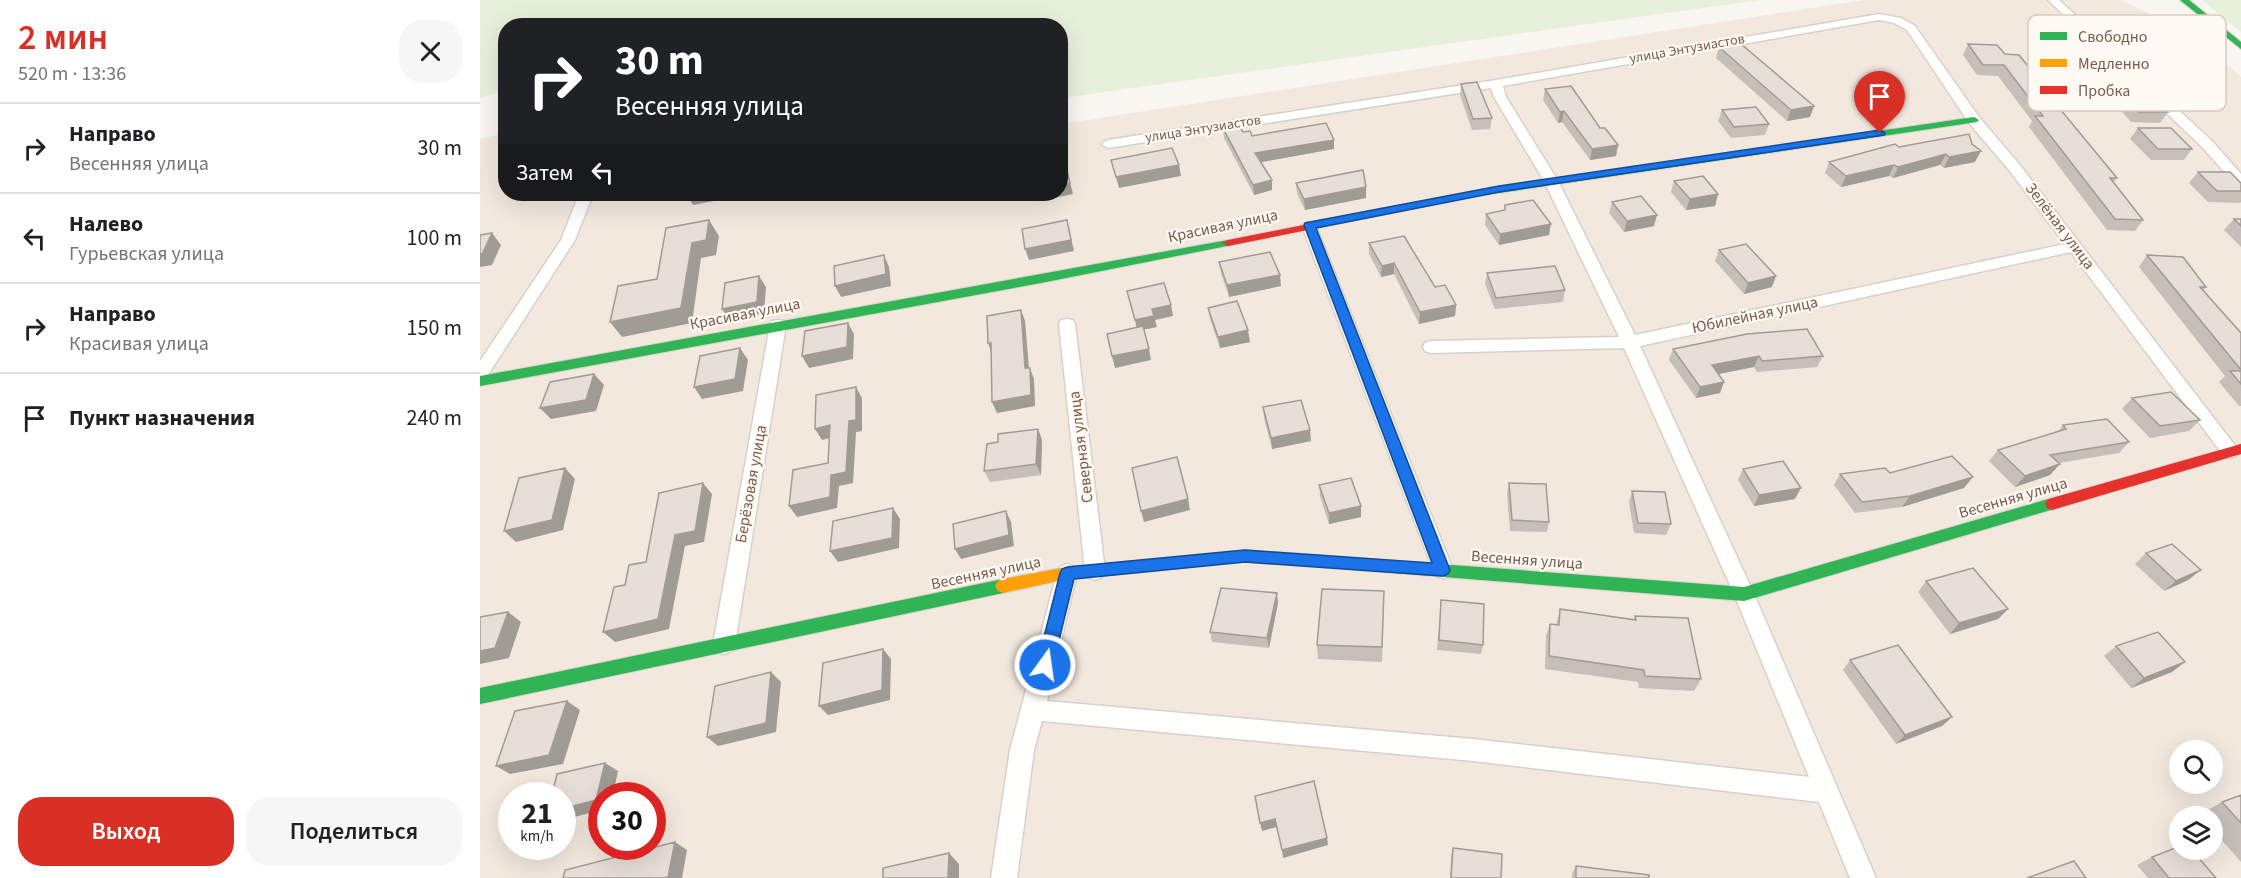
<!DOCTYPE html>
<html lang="ru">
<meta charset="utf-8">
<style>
:root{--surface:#fff;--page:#f6f6f6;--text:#202124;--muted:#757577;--line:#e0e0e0;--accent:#d93025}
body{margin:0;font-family:"Source Sans 3",sans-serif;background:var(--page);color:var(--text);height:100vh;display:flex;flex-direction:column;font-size:22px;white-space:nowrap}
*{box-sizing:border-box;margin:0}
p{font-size:20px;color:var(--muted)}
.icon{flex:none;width:33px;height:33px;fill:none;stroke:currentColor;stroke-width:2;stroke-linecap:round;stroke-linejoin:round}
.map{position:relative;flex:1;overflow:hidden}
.panel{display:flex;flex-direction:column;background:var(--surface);width:480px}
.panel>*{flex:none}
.top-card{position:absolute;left:18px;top:18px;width:570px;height:183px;border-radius:24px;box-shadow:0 6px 24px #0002;background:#202124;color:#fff;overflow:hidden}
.tools{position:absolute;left:1689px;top:740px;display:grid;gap:12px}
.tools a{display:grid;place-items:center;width:54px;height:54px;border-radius:50%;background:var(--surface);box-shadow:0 6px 24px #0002;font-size:30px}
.speed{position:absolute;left:18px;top:782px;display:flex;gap:12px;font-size:30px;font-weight:700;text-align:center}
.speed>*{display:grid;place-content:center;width:78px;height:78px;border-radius:50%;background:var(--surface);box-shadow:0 6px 24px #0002;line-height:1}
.speed small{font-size:15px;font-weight:400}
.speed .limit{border:9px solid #d22;background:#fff;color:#111}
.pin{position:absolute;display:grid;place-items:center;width:51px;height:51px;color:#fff;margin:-62px -26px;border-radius:50% 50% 50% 0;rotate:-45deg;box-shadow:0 0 6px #0007}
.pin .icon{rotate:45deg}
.me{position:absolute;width:66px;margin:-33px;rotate:14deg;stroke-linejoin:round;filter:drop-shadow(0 0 4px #0008)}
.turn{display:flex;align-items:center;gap:21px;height:126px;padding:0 18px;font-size:27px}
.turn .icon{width:78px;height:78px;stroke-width:2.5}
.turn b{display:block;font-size:42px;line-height:51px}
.then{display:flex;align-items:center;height:57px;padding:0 18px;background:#0003;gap:12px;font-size:22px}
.round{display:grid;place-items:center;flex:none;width:63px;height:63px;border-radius:24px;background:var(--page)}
.head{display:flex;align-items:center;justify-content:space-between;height:102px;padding:0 18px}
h1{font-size:36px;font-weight:600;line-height:45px;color:var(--accent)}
.primary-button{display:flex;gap:12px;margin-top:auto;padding:12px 18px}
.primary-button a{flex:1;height:69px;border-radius:24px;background:var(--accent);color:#fff;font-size:24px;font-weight:600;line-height:69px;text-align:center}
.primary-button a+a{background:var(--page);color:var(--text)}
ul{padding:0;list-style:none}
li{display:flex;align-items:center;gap:18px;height:90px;padding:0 18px;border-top:2px solid var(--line)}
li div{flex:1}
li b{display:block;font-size:22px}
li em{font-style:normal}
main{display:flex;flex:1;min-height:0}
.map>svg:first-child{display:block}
</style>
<main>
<section class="panel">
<div class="head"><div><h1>2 мин</h1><p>520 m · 13:36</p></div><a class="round"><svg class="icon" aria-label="close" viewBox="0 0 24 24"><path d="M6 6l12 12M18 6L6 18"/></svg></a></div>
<ul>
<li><svg class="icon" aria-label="right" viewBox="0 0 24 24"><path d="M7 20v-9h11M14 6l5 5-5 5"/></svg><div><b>Направо</b><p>Весенняя улица</p></div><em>30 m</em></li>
<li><svg class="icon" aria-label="left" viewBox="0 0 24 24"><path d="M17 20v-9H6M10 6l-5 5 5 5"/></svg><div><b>Налево</b><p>Гурьевская улица</p></div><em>100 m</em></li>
<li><svg class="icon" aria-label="right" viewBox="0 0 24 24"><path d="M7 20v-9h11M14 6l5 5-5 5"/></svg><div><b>Направо</b><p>Красивая улица</p></div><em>150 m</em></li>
<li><svg class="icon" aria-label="arrive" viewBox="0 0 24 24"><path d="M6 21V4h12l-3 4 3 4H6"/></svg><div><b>Пункт назначения</b></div><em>240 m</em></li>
</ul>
<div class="primary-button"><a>Выход</a><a>Поделиться</a></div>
</section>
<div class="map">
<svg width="1761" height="878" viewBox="0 0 1761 878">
<rect width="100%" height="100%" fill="#f9f5f0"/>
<path fill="#f2e8de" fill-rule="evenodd" d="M1384 0H1640L1713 34 1761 77V878H0V139L25 133 26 194H580L581 124ZM1700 750H1732V783H1700ZM32 795H82V846H32ZM122 795H172V846H122ZM1700 816H1732V849H1700Z"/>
<path fill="#e7f0db" d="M0 0H1280L581 98 580 26H26L25 90 0 98Z
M1721 0H1761V32L1723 1Z"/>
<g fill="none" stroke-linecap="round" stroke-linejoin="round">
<defs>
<path id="street" d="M1568 0H1579L1732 141 1761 174V186L1756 185 1722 147Z
M1399 14 1421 18 1435 26 1499 117 1539 164 1759 451 1756 456 1750 458 1744 456 1591 252 1160 346 1274 594 1396 878H1370L1339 802 993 761 562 721 554 750 537 878H511L530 750 577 573 580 567 587 564 594 567 597 573 567 701 993 739 1329 777 1254 594 1144 348 951 353 945 351 943 347 945 343 951 341 1139 337 1064 181 1014 97 1011 88 628 148 621 144 628 140 1016 80ZM1399 20 1414 23 1427 30 1489 123 1529 170 1585 244 1155 335 1078 181 1026 97 1023 86Z
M99 194H113L95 240 6 378 0 380V361L81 240Z
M829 222 836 226 973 570 970 576 963 578 956 576 953 570 822 226Z
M587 319 593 320 595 324 625 571 622 577 615 580 608 577 605 571 579 324 581 320Z
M298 320 304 321 306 325 255 644 252 651 244 654 236 651 233 644 290 325 292 321Z"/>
<path id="fast" d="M1700 0H1709L1761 42V49Z
M1494 117 1499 120 1497 122 999 196 994 193 999 190Z
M748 240 754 243 752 245 561 283 0 386V376Z
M1572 498 1577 500 1579 504 1577 508 1264 601 825 566 820 564 818 560 820 556 825 554 1264 587Z
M523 579 528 581 531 586 528 591 523 593 0 704V688Z"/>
<path id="slow" d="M765 550 825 554 830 556 832 560 830 564 825 566 765 562 587 579 523 593 518 591 515 586 518 581 523 579 587 567Z"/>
<path id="jam" d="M999 190 1003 191V195L748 246 742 243 748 240Z
M1761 444V454L1572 510 1567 508 1565 504 1567 500 1572 498Z"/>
</defs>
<use href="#street" stroke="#d7d1cb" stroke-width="3"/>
<use href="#fast" stroke="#d9d2cb" stroke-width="2"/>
<use href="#slow" stroke="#d9d2cb" stroke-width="2"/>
<use href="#jam" stroke="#d9d2cb" stroke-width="2"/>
<use href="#street" fill="#fefefd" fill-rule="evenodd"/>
<use href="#fast" fill="#30b455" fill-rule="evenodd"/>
<use href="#slow" fill="#ff9f0a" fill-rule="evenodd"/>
<use href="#jam" fill="#e5322d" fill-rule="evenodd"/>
</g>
<path fill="#c6bfb9" d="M1488 44 1525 54 1569 92 1568 94 1637 178 1634 182 1663 220 1655 231 1627 230 1549 127 1552 121 1518 76 1497 75 1483 55Z
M1239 47 1334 106 1330 117 1307 121 1236 58Z
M981 84 1012 118 1010 129 992 130 980 95Z
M1065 89 1120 128 1138 145 1136 156 1110 160 1082 122 1078 123 1063 100Z
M1642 94 1688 112 1680 123 1651 122 1635 104Z
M1242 110 1289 124 1285 135 1251 138 1238 121Z
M743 128 772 136 854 140V149L781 162 792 190 774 195 744 138Z
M1658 128 1712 149 1704 160H1671L1650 139Z
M1489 134 1495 162 1464 168 1460 165 1413 178 1409 176 1361 187 1345 173 1349 162 1419 147Z
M1718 172 1761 183V202L1760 203 1728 202 1709 183Z
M1194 181 1238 194 1235 206 1206 210 1191 192Z
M816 183 886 198 825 210 817 194Z
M1132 202 1174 226 1144 232 1129 213Z
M1025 205 1069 235 1019 245 1005 225 1006 214 1024 210Z
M1754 219H1761V247L1744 230Z
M889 243 955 287 976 305 975 316 939 324 914 274 901 277 889 254Z
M1239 250 1292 287 1264 294 1235 261Z
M1667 255 1726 287 1723 291 1761 333V406H1759L1739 382 1745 376 1659 267Z
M739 262 801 286 749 297 741 273Z
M1007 273 1085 290 1083 302 1015 309 1005 284Z
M728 308 770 342 740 348 730 319Z
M1193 349 1343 356 1337 367 1277 372 1274 367 1239 374 1244 382 1240 393 1216 398 1189 360Z
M1652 398 1720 420 1709 431 1670 438 1642 409Z
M783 407 831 441 792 449 784 418Z
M1583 425 1649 442 1639 453 1579 463 1570 475 1535 487 1509 461 1518 450 1578 432Z
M558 429 562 440 561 475 510 482 504 471 518 442Z
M1263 469 1315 499 1274 506 1258 480Z
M1360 474 1484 488 1422 507 1375 513 1354 485Z
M1029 483 1069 522 1067 532 1030 531 1027 494Z
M839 485 881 517 849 524 840 496Z
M1152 491 1191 524 1186 535 1154 533 1149 502Z
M1666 553 1708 580 1684 591 1655 564Z
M1446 581 1528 609 1518 619 1470 634 1438 592Z
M904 591 902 662 838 659 837 645Z
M961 600 1003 645 1001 654 957 650Z
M798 603 789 648 732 642 730 632Z
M1080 609 1153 620 1155 616 1221 679 1214 691 1159 688 1158 682 1065 669 1066 636 1070 624 1076 625Z
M1636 646 1692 672 1651 688 1624 656Z
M1370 660 1472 717 1462 726 1416 744 1363 670Z
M1761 795V862L1732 829V816H1721L1720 814 1742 802Z
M973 848 1021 878H970L971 856Z
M1672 857 1736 878H1668L1657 865Z
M1096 866 1169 878H1092V874Z"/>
<path fill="#a19b96" d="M1334 106 1330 117 1307 121 1311 110Z
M1084 111 1082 122 1078 123 1080 112Z
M854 140V149L776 163 775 153Z
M1138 145 1136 156 1110 160 1112 149Z
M1501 151 1495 162 1464 168 1469 157Z
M1466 154 1460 165 1413 178 1418 167Z
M699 165 701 176 639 188 636 177Z
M1414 165 1409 176 1361 187 1366 176Z
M586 166 593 194 565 200 563 194H580V185Z
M792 180V190L774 195 773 185Z
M886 187V198L825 210 824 199Z
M206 194H245L244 199 213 205Z
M1238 194 1235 206 1206 210 1210 199Z
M1177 215 1174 226 1144 232 1147 221Z
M229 220 239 236 236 255 221 258 212 323 142 337 130 322 201 308 212 243Z
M587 220 594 251 549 260 545 249Z
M1071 224 1069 235 1019 245 1020 234Z
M12 233 21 245 12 265 0 267V268V254Z
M404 255 409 267 411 286 361 297 355 286Z
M914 263V274L901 277 902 266Z
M800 275 801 286 749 297 747 285Z
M279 276 286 287 284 313 249 320 242 309Z
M1296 276 1292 287 1264 294 1268 283Z
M691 305 693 316 675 320 677 327 657 331 655 320 672 309Z
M976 305 975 316 939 324 940 312Z
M541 310 545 321 550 380 545 368Z
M368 323 374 334 373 359 329 368 322 356Z
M768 330 770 342 740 348 738 337Z
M508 343H511L512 355Z
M260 348 268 360 263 391 222 399 214 387Z
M669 349 671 360 635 368 632 356Z
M1279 356 1274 367 1228 376 1232 365Z
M550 368 554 379 555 406 517 413 512 402Z
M114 374 124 385 116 411 71 419 60 408Z
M1244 382 1240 393 1216 398 1220 387Z
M376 387 382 398V431L376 432 373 483 359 486 357 508 317 517 309 506 351 475 369 421Z
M350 425 357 436 342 440 335 429Z
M558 429 562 440 561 475 556 464Z
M830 430 831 441 792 449 791 438Z
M1580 464 1570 475 1535 487 1545 476Z
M85 468 95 479 83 530 36 542 24 531Z
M1493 477 1484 488 1422 507 1430 496Z
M223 483 232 494 224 542 205 546 189 629 135 642 123 632 195 535Z
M1321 488 1315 499 1274 506 1279 495Z
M708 499 710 510 664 522 661 511Z
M881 506V517L849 524V513Z
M413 508 420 519 419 548 358 562 350 551Z
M526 511 531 522 534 546 481 559 475 549Z
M1721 570 1708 580 1684 591 1696 581Z
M797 593 798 603 789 648 787 638Z
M1528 609 1518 619 1470 634 1479 623Z
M28 612 41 622 29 658 0 664V651Z
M403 649 411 659 410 700 348 715 339 706Z
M1705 662 1692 672 1651 688 1664 678Z
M291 672 301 682 296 732 238 746 227 737Z
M87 701 100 710 83 764 30 774 16 766Z
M1472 717 1462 726 1416 744 1425 735Z
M125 763 138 771 133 795H122V810L82 820V809Z
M795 819 797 827 782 831 780 823Z
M847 838 848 845 803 858 802 850Z
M195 842 207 850 202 878H183Z
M469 853 479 864V878H468Z"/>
<path fill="#e6ded7" stroke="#a19b96" stroke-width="1.5" d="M1254 38 1334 106 1311 110 1239 47 1247 39Z
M1488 44 1517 45 1525 54 1539 55 1569 92H1566L1637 178H1630L1663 220 1635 219 1555 116H1563L1524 65H1503Z
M997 82 1012 118 993 119 981 84Z
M1091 86 1120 128H1125L1138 145 1112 149 1084 111 1080 112 1065 89Z
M1642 94 1671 95 1688 112H1658Z
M1276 107 1289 124 1254 127 1242 110Z
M756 121 763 132 770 131 772 136 846 123 854 140 775 153 792 180 773 185 743 128Z
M1658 128H1691L1712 149H1678Z
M1489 134 1492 144 1501 151 1469 157 1466 154 1418 167 1414 165 1366 176 1349 162 1415 144 1419 147Z
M692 148 699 165 636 177 631 160Z
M586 166 590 183 580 185V167Z
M883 170 886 187 824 199 816 183Z
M1718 172H1750L1761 183V191H1737Z
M1223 176 1238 194 1210 199 1194 181Z
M1161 196 1177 215 1147 221 1132 202Z
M1053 200 1071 224 1020 234 1006 214 1025 210V205Z
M1754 219H1761V226Z
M229 220 226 240 212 243 201 308 130 322 138 286 177 279 186 228Z
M587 220 591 240 545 249 542 229Z
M12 233 2 254H0V235Z
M924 236 955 287 965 285 976 305 940 312 914 263 902 266 889 243Z
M1266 244 1296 276 1268 283 1239 250Z
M790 252 800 275 747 285 739 262Z
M404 255 406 274 355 286 354 266Z
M1667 255 1703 257 1726 287H1720L1761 333V370Z
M1075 266 1085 290 1016 298 1007 273Z
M279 276 277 302 242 309 245 283Z
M684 283 691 305 672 309 674 316 655 320 647 291Z
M757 301 768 330 738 337 728 308Z
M541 310 545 368H550L551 395 512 402 511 343H508L507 316Z
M368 323 367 347 322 356 325 331Z
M663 326 669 349 632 356 627 334Z
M1327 329 1343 356 1282 361 1279 356 1232 365 1244 382 1220 387 1193 349 1267 334Z
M260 348 255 379 214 387 220 356Z
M1750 371H1761V384Z
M114 374 106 400 60 408 70 382Z
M376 387V420L369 421 366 472 351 475 350 497 309 506 313 470 348 463 350 425 335 429 336 395Z
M1691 392 1720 420 1680 426 1652 398Z
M821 400 830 430 791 438 783 407Z
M1627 419 1649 442 1570 455 1580 464 1545 476 1518 450 1586 429 1583 425Z
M558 429 556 464 504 471 507 444 518 442V434Z
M1472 456 1493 477 1430 496 1382 502 1360 474 1405 468 1410 473Z
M697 457 708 499 661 511 652 468Z
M1303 461 1321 488 1279 495 1263 469Z
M85 468 72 520 24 531 39 478Z
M871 478 881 506 849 513 839 485Z
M223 483 215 531 195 535 178 619 123 632 134 587 145 585 149 565 166 562 179 493Z
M1029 483 1066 484 1069 522 1032 520Z
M1152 491 1185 492 1191 524 1158 523Z
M413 508 412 538 350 551 353 521Z
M526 511 529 535 475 549 473 524Z
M1692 544 1721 570 1696 581 1666 553Z
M1493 568 1528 609 1479 623 1446 581Z
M741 588 797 593 787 638 730 632Z
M842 589 904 591 902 647 837 645Z
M961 600 1004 604 1003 645 959 640Z
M1080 609 1156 620 1155 616 1208 618 1221 679 1165 676 1164 670 1069 656 1070 624 1079 625Z
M28 612 15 648 0 651V617Z
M1678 632 1705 662 1664 678 1636 646Z
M1418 645 1472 717 1425 735 1370 660Z
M403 649 402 690 339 706 343 663Z
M291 672 286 723 227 737 235 686Z
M87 701 69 755 16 766 35 711Z
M125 763 116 800 82 809V795H72L77 774Z
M834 781 847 838 802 850 795 819 780 823 775 796Z
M1761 795V823L1742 802Z
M195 842 188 877 183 878H83L85 870Z
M1700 846V849H1711L1736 878H1689L1672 857Z
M973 848 1022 854 1021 878H971Z
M469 853 468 878H403V868Z
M1594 861 1606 878H1547Z
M1096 866 1169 875V878H1096Z"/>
<path fill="#1a73e8" stroke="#114b97" stroke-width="1.5" d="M1400 130 1405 133 1404 135 1019 192 836 228 970 570 968 574 963 576 765 562 594 579 573 665 571 670 565 672 559 670 557 665 580 573 582 569 587 567 765 550 952 563 824 225 825 223 1019 186Z"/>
<g text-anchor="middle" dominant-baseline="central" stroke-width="4.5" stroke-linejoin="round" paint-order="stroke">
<g font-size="14" fill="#7a5c4d" stroke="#fffaf3">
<text transform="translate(1207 49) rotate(-10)">улица Энтузиастов</text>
<text transform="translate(723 129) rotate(-9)">улица Энтузиастов</text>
</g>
<g font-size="16" fill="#7a5c4d" stroke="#fffaf3">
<text transform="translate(743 226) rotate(-12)">Красивая улица</text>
<text transform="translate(1580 226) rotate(53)">Зелёная улица</text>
<text transform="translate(265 314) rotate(-11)">Красивая улица</text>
<text transform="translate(1275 315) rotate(-12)">Юбилейная улица</text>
<text transform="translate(601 447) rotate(-97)">Северная улица</text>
<text transform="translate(271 484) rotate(-80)">Берёзовая улица</text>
<text transform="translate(1533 498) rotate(-16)">Весенняя улица</text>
<text transform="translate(1047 560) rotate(4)">Весенняя улица</text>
<text transform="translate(506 573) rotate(-12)">Весенняя улица</text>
</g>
</g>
<rect x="1548" y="15" width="198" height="96" rx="9" fill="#fffaf3" stroke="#d7cbc1" stroke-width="1.5"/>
<rect x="1560" y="32" width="27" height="8" fill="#30b455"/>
<rect x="1560" y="59" width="27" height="8" fill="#ff9f0a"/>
<rect x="1560" y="86" width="27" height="8" fill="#e5322d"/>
<g font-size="16" fill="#7a5c4d">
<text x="1598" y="42">Свободно</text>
<text x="1598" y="69">Медленно</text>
<text x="1598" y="96">Пробка</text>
</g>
</svg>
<div class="tools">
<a><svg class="icon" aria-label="search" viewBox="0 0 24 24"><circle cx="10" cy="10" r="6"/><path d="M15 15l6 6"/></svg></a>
<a><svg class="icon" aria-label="layers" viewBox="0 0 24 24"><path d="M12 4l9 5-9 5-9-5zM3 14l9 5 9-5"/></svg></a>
</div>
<div class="speed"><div>21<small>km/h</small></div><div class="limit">30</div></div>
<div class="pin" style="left:1400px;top:133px;background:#d93025"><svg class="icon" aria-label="arrive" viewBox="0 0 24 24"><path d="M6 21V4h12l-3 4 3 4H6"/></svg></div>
<svg class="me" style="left:565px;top:665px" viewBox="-20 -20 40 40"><circle r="17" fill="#1a73e8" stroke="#fff" stroke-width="3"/><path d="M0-11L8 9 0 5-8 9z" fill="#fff"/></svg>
<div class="top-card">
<div class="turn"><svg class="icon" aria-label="right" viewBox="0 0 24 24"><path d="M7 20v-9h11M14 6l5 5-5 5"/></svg><div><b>30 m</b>Весенняя улица</div></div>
<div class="then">Затем<svg class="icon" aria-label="left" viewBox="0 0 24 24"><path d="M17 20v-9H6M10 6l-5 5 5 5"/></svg></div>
</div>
</div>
</main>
